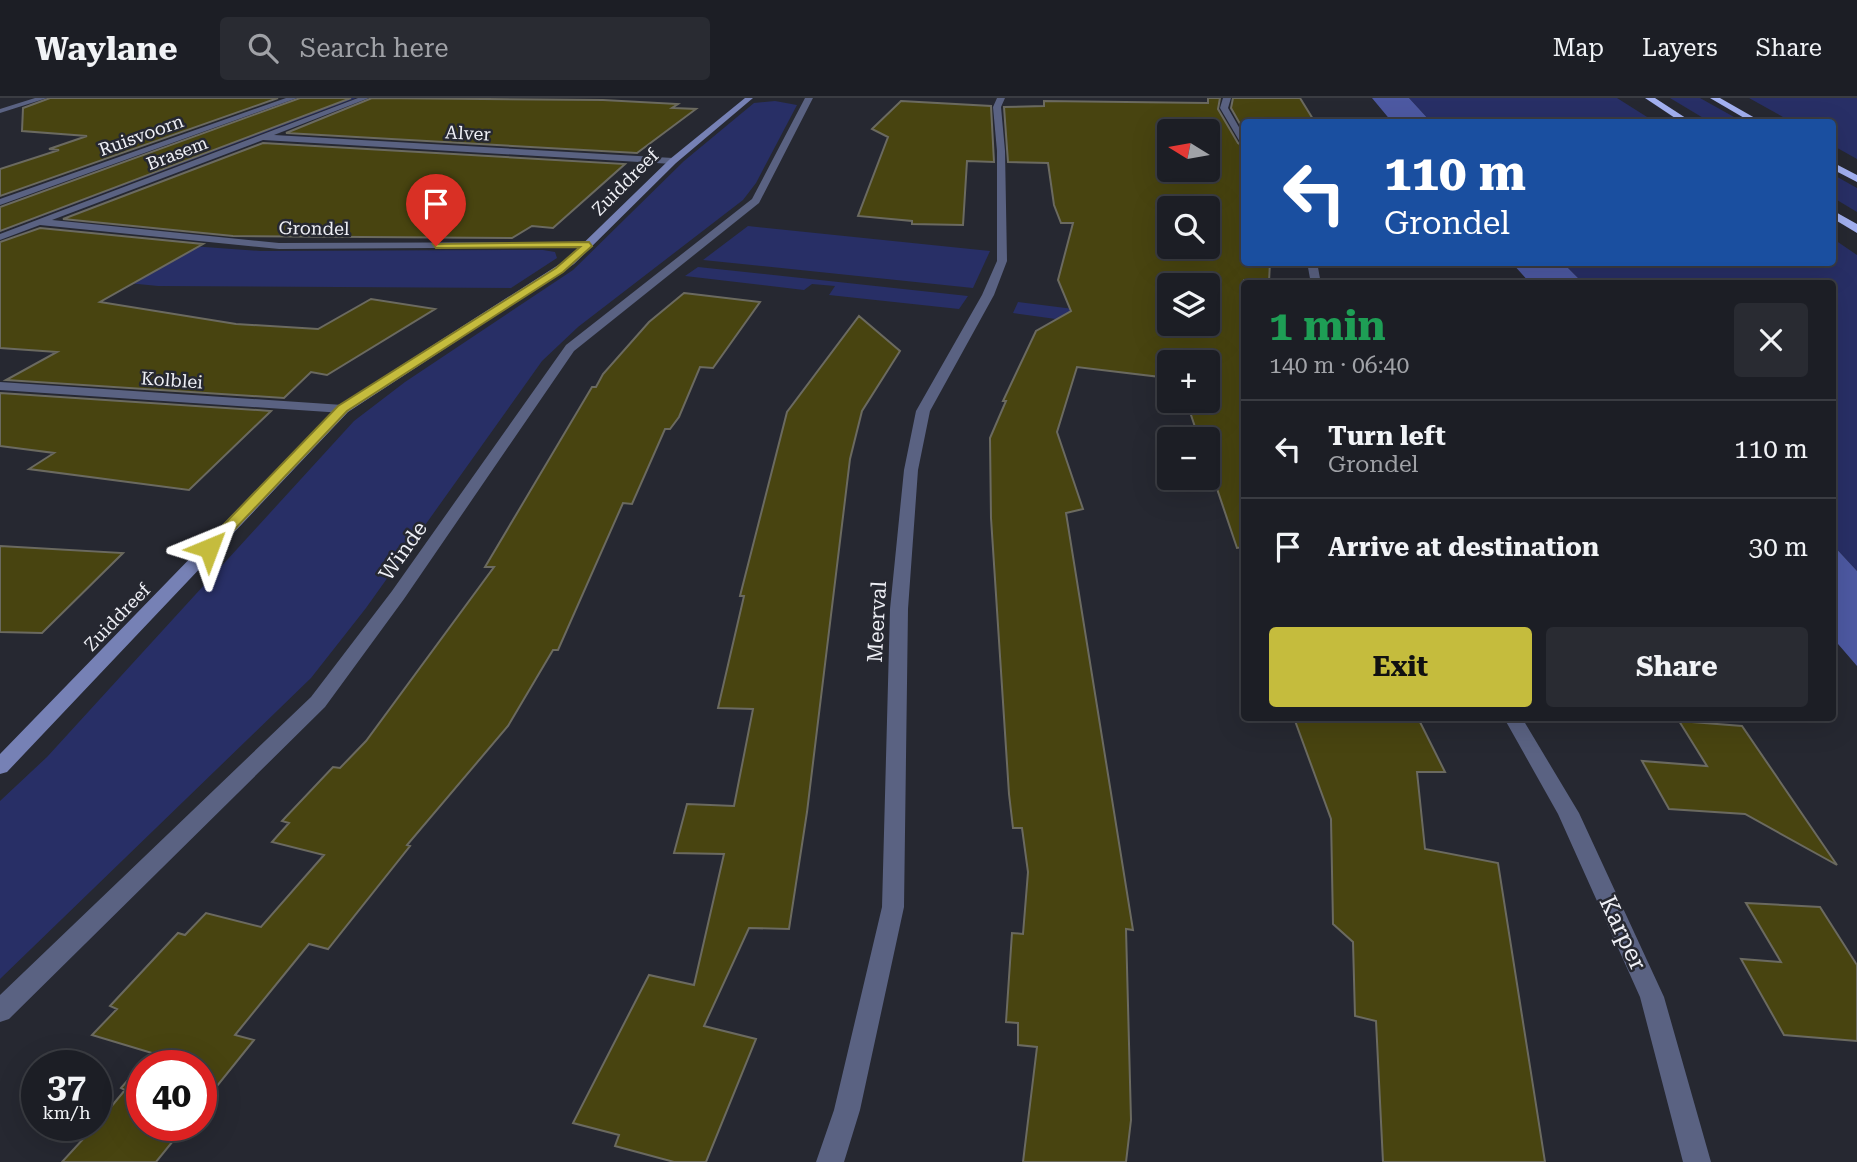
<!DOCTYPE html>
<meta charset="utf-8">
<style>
:root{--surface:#1c1e25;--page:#292b32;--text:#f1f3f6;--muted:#a0a2a7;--line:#3a3c42;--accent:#c5bc3d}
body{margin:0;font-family:"Roboto Serif",serif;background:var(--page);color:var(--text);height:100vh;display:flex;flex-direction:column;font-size:26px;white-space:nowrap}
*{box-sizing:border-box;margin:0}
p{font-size:23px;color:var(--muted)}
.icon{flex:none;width:38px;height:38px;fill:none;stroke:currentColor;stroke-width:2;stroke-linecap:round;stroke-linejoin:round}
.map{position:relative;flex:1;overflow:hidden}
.sheet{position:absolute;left:1241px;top:182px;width:595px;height:441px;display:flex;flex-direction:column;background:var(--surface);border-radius:7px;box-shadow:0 7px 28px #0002,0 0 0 2px var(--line)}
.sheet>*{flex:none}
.hud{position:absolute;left:1241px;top:21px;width:595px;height:147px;border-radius:7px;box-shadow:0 7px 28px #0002,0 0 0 2px var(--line);background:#1a4fa0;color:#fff;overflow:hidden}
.needle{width:46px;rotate:281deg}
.fabs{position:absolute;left:1157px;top:21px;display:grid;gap:14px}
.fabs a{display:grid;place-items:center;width:63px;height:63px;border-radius:7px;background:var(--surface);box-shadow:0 7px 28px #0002,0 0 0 2px var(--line);font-size:35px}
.speed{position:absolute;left:21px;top:952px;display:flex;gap:14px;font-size:35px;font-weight:700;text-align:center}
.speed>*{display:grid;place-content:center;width:91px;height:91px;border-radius:50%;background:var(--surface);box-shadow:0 7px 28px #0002,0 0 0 2px var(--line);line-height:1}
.speed small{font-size:18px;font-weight:400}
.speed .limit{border:10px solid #d22;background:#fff;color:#111}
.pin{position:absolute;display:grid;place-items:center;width:60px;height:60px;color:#fff;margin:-72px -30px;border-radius:50% 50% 50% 0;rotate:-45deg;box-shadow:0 0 7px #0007}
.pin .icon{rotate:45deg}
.me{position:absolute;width:77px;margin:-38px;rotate:44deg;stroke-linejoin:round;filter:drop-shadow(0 0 5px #0008)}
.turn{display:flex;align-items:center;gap:24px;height:147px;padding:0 28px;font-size:32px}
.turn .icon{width:91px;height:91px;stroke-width:2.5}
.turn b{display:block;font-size:49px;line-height:60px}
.round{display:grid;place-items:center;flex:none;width:74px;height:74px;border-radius:7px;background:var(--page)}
.headline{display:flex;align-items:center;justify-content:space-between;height:119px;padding:0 28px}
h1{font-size:42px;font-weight:700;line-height:52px;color:#1e9e55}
.action{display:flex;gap:14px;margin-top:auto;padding:14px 28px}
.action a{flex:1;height:80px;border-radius:7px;background:var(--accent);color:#111;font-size:28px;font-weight:700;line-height:80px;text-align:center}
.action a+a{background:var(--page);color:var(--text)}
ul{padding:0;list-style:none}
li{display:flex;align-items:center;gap:21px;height:98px;padding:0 28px;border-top:2px solid var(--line)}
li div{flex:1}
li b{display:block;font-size:26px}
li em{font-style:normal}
header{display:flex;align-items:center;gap:42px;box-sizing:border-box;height:98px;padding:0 35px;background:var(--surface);border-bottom:2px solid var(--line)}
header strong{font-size:33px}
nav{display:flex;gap:38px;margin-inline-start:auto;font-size:24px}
.search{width:490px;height:63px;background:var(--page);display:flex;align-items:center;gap:18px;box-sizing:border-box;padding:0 24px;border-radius:7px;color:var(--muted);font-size:26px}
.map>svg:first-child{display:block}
</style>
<header>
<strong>Waylane</strong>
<div class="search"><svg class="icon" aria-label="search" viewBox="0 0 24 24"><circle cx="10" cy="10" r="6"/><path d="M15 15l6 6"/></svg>Search here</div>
<nav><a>Map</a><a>Layers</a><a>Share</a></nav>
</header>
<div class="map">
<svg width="1857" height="1064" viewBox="0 0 1857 1064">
<rect width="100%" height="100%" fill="#262831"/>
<path fill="#282f66" d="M339 0H356L0 134V125Z
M1409 0H1617L1655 24H1431Z
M1670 0H1700L1743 24H1710Z
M1749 0H1857V61L1832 47V24H1792Z
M775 3 797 7 756 85 743 102 578 229 542 263 366 510 311 580 0 881V703L47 659 354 323 405 284 573 172 684 63 754 5Z
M1832 76 1857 90V114L1832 99Z
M748 128 990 153 973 190 703 162Z
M60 132 177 147 261 153 543 152 555 154 557 160 511 190 158 188 67 179Z
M1832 140 1857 157V473L1832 446V186L1583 185 1563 165 1832 164Z
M698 169 968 198 959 211 829 197 835 188 812 186 804 192 685 178Z
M1018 204 1169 223V226L1244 232V247L1013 215Z"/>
<path fill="#4d59a2" d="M1372 0H1409L1431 24H1392Z
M1512 165H1563L1583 185H1530Z
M1832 446 1857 473V568L1832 539Z"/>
<path fill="#484410" stroke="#6b6a60" stroke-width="2" fill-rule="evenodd" d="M50 0H278L0 98V71L59 52 49 51 87 38 22 33 23 10Z
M300 0H351L0 133V109Z
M372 0 603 2 678 6 672 10 696 11 637 55 286 35Z
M1208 0H1220L1218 11 1238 45 1244 49V164H1270L1269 184 1244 182V449L1237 450 1208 364V341H1199L1187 305 1208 303V264H1169V280L1077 269 1057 334 1083 411 1066 415 1133 832 1126 831 1131 1022 1126 1064H1023L1037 949 1018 947V925L1006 924 1012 835 1023 836 1028 774 1022 730H1013L1009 696 991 420 990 340 1006 303H1003L1036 233 1071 213 1058 182 1073 125H1061L1054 107 1048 65 1008 64 1004 9 1044 8V3L1208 5ZM1169 33H1208V72H1169ZM1169 110H1208V149H1169ZM1169 187H1208V226H1169Z
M1233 0H1300L1313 21H1335L1337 24H1244V33L1231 10Z
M901 3 991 8 994 64 967 63 963 127 912 126V123L858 118 888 39 872 31Z
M263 45 625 66 553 130 532 128 512 140 233 138 63 121Z
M40 130 203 146 100 204 236 226 318 231 371 201 435 211 327 277 311 274 284 300 6 282 57 254 0 250V144Z
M684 195 760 204 713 270 700 269 679 319 670 331H665L632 406 623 405 558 552H553L508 628 407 747 410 748 328 851 309 846 235 937 254 942 201 1008V968H142V1027H186L156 1064H62L96 1027 125 992 121 990 152 955 92 937 117 911 110 908 178 835 185 837 206 815 261 829 324 757 272 744 289 725 282 723 333 669 340 670 366 643 494 469H485L592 289H596L603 276 649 224Z
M859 218 900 253 862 313 850 361 807 714 789 831 749 830 704 928 756 941 706 1064H674L615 1048 619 1037 573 1025 649 877 694 887 724 756 674 755 687 706 734 708 753 611 718 610 744 498H740L787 314Z
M0 295 271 313 189 392 29 371 54 355 0 348Z
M0 448 123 455 42 535 0 534Z
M1294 620H1418L1445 674H1417L1425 751 1498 765 1545 1064H1383L1376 923 1355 918 1353 844 1333 826 1331 721Z
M1679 623 1742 628 1837 767 1745 716 1669 711 1642 663 1707 668Z
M1746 805 1820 809 1857 867V943L1784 937 1741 861 1781 864Z"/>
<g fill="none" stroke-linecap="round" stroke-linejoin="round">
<path fill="#5a6282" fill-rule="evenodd" d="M35 0H47L0 15V11Z
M286 0H297L0 107V101Z
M358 0H369L274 37 673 60 677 63 673 66 263 42 52 122 279 145 593 144V148L589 149 279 151 40 127 0 142V136Z
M805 0H813L759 105 574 253 404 501 325 609 9 921 0 924V897L311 599 392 493 566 247 752 101Z
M997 0H1005L1001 9 1005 53 1007 163 994 197 930 313 918 372 908 511 904 809 860 1012 844 1064H816L834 1012 882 809 890 511 904 372 916 313 982 197 997 163V53L993 9Z
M1223 0H1231L1228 10 1244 38V46L1240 44 1220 10Z
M1307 164H1317L1321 186H1311Z
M0 284 343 307 350 311 343 315 0 292Z
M1504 620H1522L1579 715 1664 899 1711 1064H1683L1640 899 1558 716Z"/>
<path fill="#7681b5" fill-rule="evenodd" d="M745 0H753L676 65 574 166 348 314 7 674 0 676V656L338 308 566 162 670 61Z"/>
<path fill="#a3b1f1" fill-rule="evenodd" d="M1645 0H1655L1692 24H1681Z
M1710 0H1720L1762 24H1751Z
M1832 64 1857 77V84L1832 71Z
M1832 112 1857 126V135L1832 120Z"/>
</g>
<path fill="#c5bc3d" stroke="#807a28" stroke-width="2" d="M589 144 592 148 563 174 347 313 214 453H204V447L338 308 556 170 580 149 436 150 433 146Z"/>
<g text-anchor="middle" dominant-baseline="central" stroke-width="5" stroke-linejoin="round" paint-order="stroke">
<g font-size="18" fill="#eeeff5" stroke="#262831">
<text transform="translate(468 35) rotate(3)">Alver</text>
<text transform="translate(141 37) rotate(-20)">Ruisvoorn</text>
<text transform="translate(177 55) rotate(-21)">Brasem</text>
<text transform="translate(625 84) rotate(-45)">Zuiddreef</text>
<text transform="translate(314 130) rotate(1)">Grondel</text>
<text transform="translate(172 282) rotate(4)">Kolblei</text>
<text transform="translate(117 519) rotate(-46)">Zuiddreef</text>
</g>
<g font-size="21" fill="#eeeff5" stroke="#262831">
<text transform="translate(403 453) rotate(-55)">Winde</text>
<text transform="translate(877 524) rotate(-87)">Meerval</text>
</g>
<g font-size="24" fill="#eeeff5" stroke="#262831">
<text transform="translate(1623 835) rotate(65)">Karper</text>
</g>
</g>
</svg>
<div class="fabs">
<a><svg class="needle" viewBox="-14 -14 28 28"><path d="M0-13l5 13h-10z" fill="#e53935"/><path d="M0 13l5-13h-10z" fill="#a0a2a7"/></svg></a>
<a><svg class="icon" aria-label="search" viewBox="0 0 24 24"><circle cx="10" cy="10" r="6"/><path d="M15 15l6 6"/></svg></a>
<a><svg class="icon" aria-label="layers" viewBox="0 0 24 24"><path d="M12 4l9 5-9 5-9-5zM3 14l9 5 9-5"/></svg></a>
<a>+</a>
<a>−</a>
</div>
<div class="speed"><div>37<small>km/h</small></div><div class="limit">40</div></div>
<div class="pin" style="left:436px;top:148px;background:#d93025"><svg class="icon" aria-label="arrive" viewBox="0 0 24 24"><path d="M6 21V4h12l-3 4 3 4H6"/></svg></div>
<svg class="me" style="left:209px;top:450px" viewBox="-20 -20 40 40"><path d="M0-17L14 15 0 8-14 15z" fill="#c5bc3d" stroke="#fff" stroke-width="4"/></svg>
<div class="hud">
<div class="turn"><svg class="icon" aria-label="left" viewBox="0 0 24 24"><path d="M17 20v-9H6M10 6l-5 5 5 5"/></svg><div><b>110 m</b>Grondel</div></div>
</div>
<section class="sheet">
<div class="headline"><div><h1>1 min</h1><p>140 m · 06:40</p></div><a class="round"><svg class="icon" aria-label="close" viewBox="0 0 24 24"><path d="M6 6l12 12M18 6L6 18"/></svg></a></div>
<ul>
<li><svg class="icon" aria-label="left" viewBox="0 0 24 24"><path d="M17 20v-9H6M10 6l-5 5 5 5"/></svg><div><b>Turn left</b><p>Grondel</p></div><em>110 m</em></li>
<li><svg class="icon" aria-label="arrive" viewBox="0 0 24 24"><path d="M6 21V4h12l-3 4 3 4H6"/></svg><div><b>Arrive at destination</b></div><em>30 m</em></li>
</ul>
<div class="action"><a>Exit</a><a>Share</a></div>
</section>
</div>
